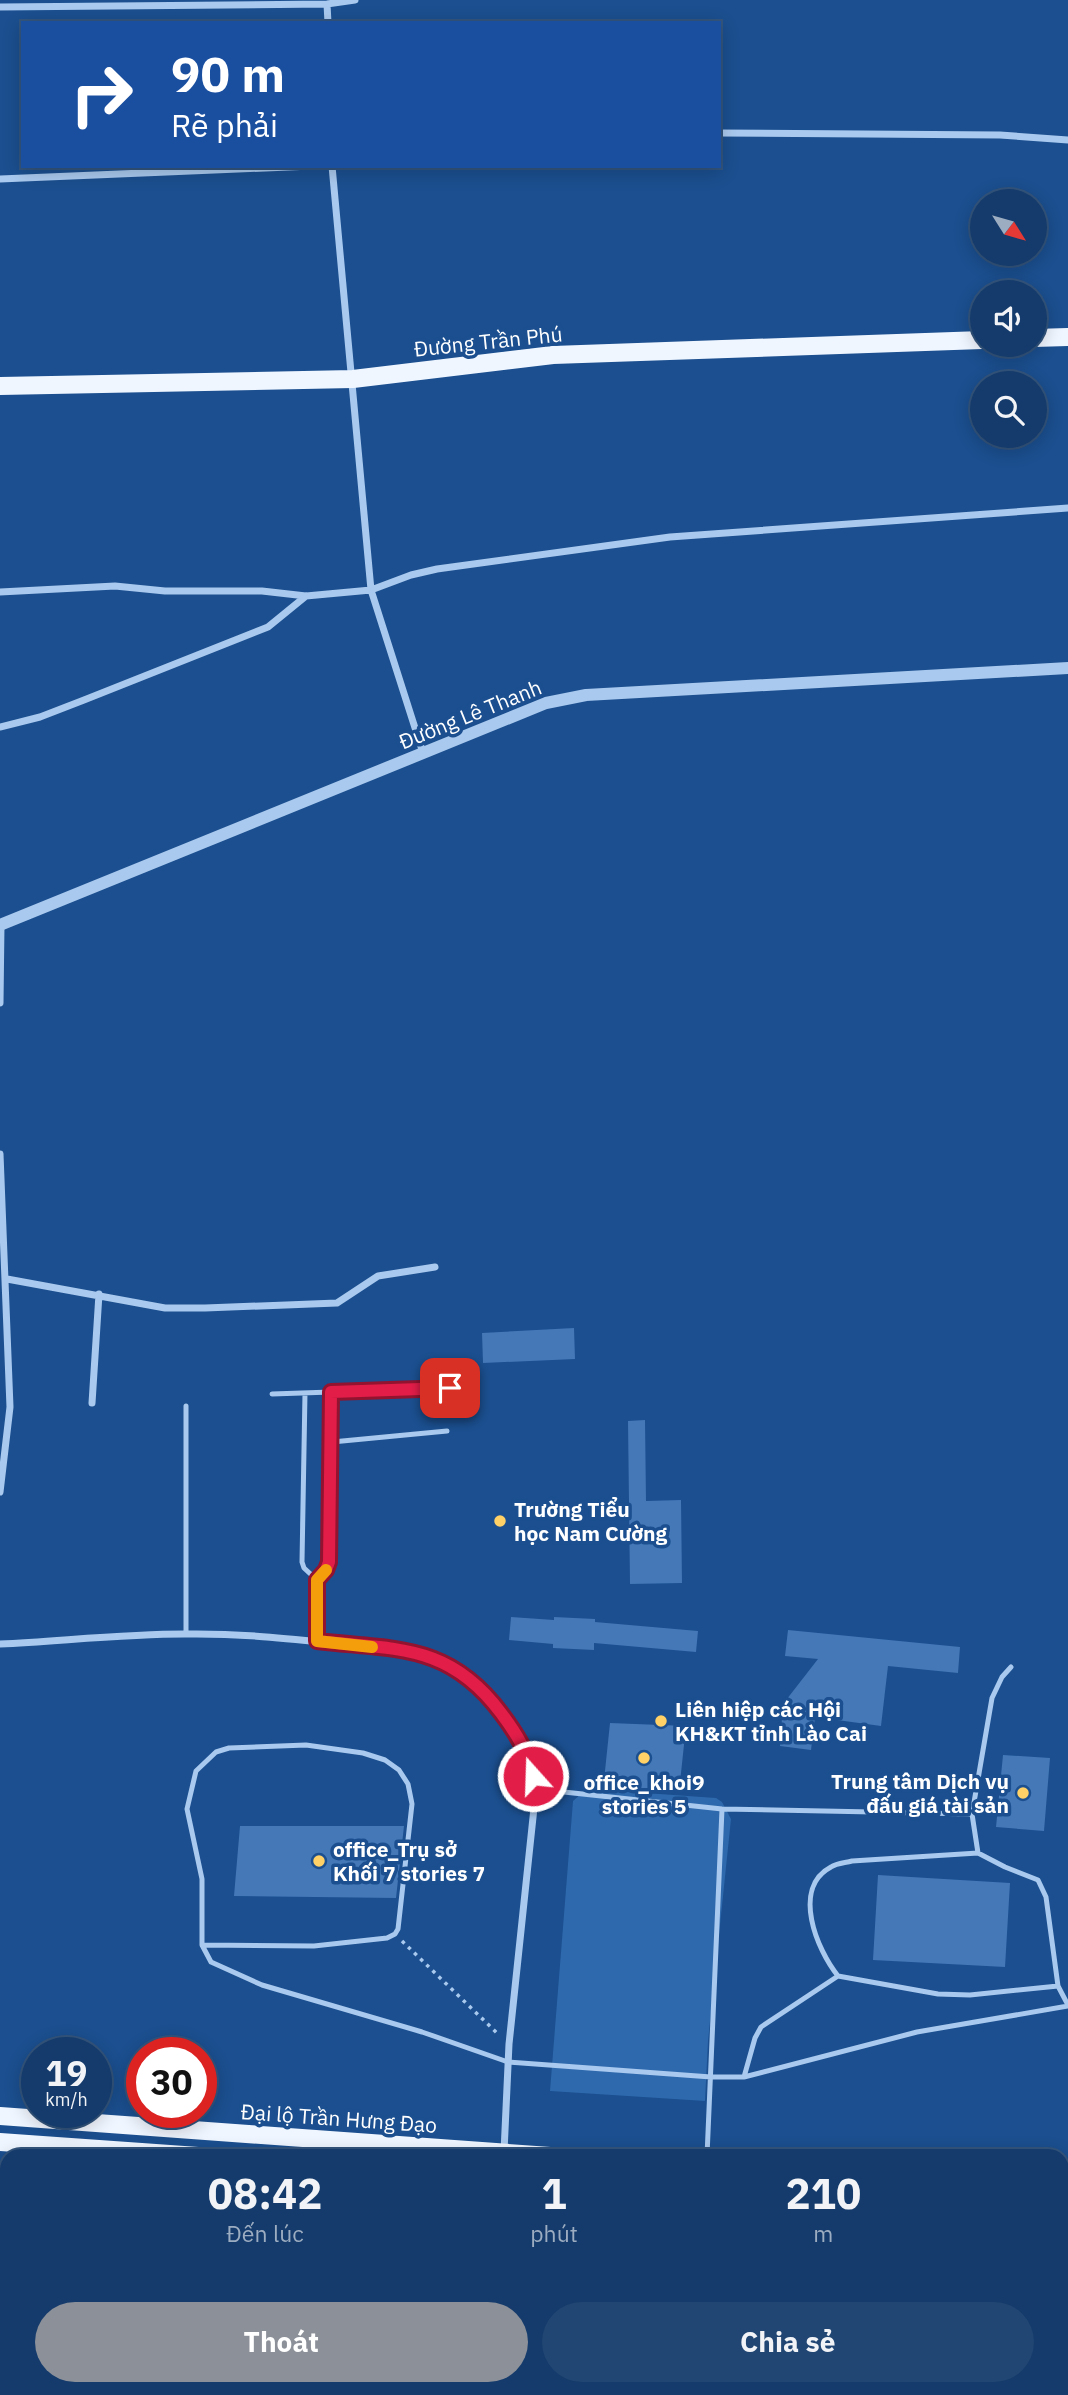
<!DOCTYPE html>
<html lang="vi">
<meta charset="utf-8">
<style>
:root{--surface:#143b6b;--page:#214673;--text:#f1f3f6;--muted:#9dadc1;--line:#33557e;--accent:#8c9099}
body{margin:0;font-family:"IBM Plex Sans",sans-serif;background:var(--page);color:var(--text);height:100vh;display:flex;flex-direction:column;font-size:26px;white-space:nowrap}
*{box-sizing:border-box;margin:0}
p{font-size:23px;color:var(--muted)}
.icon{flex:none;width:38px;height:38px;fill:none;stroke:currentColor;stroke-width:2;stroke-linecap:round;stroke-linejoin:round}
.map{position:relative;flex:1;overflow:hidden}
.drawer{position:absolute;left:0px;top:2149px;width:1069px;height:247px;display:flex;flex-direction:column;background:var(--surface);border-radius:21px 21px 0 0;box-shadow:0 4px 18px #0003,0 0 0 2px var(--line)}
.drawer>*{flex:none}
.guide{position:absolute;left:21px;top:21px;width:700px;height:147px;border-radius:0px;box-shadow:0 4px 18px #0003,0 0 0 2px var(--line);background:#1a4fa0;color:#fff;overflow:hidden}
.needle{width:46px;rotate:127deg}
.controls{position:absolute;left:970px;top:189px;display:grid;gap:14px}
.controls a{display:grid;place-items:center;width:77px;height:77px;border-radius:50%;background:var(--surface);box-shadow:0 4px 18px #0003,0 0 0 2px var(--line);font-size:35px}
.speed{position:absolute;left:21px;top:2037px;display:flex;gap:14px;font-size:35px;font-weight:700;text-align:center}
.speed>*{display:grid;place-content:center;width:91px;height:91px;border-radius:50%;background:var(--surface);box-shadow:0 4px 18px #0003,0 0 0 2px var(--line);line-height:1}
.speed small{font-size:18px;font-weight:400}
.speed .limit{border:10px solid #d22;background:#fff;color:#111}
.pin{position:absolute;display:grid;place-items:center;width:60px;height:60px;color:#fff;margin:-30px;border-radius:14px;box-shadow:0 4px 10px #0006}
.me{position:absolute;width:77px;margin:-38px;rotate:340deg;stroke-linejoin:round;filter:drop-shadow(0 0 5px #0008)}
.turn{display:flex;align-items:center;gap:24px;height:147px;padding:0 35px;font-size:32px}
.turn .icon{width:91px;height:91px;stroke-width:2.5}
.turn b{display:block;font-size:49px;line-height:60px}
.eta{display:flex;justify-content:space-evenly;align-items:center;height:119px;text-align:center}
.eta b{font-size:42px;font-weight:700;line-height:49px}
.action{display:flex;gap:14px;margin-top:auto;padding:14px 35px}
.action a{flex:1;height:80px;border-radius:42px;background:var(--accent);color:#fff;font-size:28px;font-weight:700;line-height:80px;text-align:center}
.action a+a{background:var(--page);color:var(--text)}
.map>svg:first-child{display:block}
</style>
<div class="map">
<svg width="1068" height="2395" viewBox="0 0 1068 2395">
<rect width="100%" height="100%" fill="#1b4f8f"/>
<path fill="#2e69ad" d="M603 1790 716 1798 722 1802 731 1819 708 2041 705 2101 550 2091 573 1801 583 1792Z"/>
<path fill="#4478b7" d="M574 1328 575 1359 483 1363 482 1333Z
M645 1420 646 1501 681 1500 682 1583 630 1584 628 1421Z
M511 1617 554 1620V1617L595 1619V1622L698 1631 696 1652 594 1643V1650L553 1648V1644L509 1640Z
M788 1630 960 1647 958 1673 888 1666 881 1726 815 1717 811 1750 780 1746 783 1704 818 1659 785 1656Z
M610 1723 686 1726 679 1792 603 1790Z
M1003 1755 1050 1758 1044 1831 996 1827Z
M240 1826H404L396 1898 234 1896Z
M878 1875 1010 1883 1005 1967 873 1960Z"/>
<g fill="none" stroke-linecap="round" stroke-linejoin="round">
<path stroke="#a9c9ee" stroke-width="3.5" stroke-dasharray="3.5 5" stroke-linecap="butt" d="M402 1941 497 2033"/>
<path stroke="#a9c9ee" stroke-width="5" d="M305 1393 302 1562 304 1568 317 1580
M272 1394 450 1388
M186 1406V1634
M332 1442 447 1431
M317 1641V1580L326 1570 329 1562 331 1392
M1011 1667 1002 1677 992 1698 972 1814 978 1853 1005 1867 1038 1880 1046 1897 1058 1986 1068 2005
M536 1789 722 1809 972 1814
M978 1853 852 1861C845 1863 837 1863 831 1867 791 1888 817 1950 838 1976L938 1994 970 1995 1058 1986
M202 1945 314 1946 387 1938 395 1934 398 1929 412 1804 408 1784 399 1770 385 1760 363 1753 306 1745 229 1748 216 1752 196 1771 187 1809 202 1879V1945L211 1962 262 1985 422 2032 508 2062 711 2077H744L917 2032 1068 2006
M744 2077 755 2038 761 2027 838 1976
M707 2156 722 1809
M872 2389 875 2395
M129 2395V2389
M164 2395 165 2389
M706 2395 707 2389"/>
<path stroke="#a9c9ee" stroke-width="7" d="M327 4 328 23
M0 7 327 4 355 0
M719 133 1000 135 1068 140
M332 166 371 590 423 753
M0 179 312 166
M0 592 115 586 165 591H262L306 596 371 590 411 575 437 569 670 537 1068 508
M0 727 40 717 84 700 268 627 306 596
M0 1003 1 925
M0 1154 10 1407 0 1492
M7 1279 165 1308H205L337 1303 378 1276 435 1267
M92 1403 99 1294
M0 1644C62 1641 124 1634 185 1634 238 1633 292 1639 344 1644 375 1647 409 1647 438 1659 490 1680 524 1737 536 1789L509 2044 504 2152
M967 2395 968 2389"/>
<path stroke="#a9c9ee" stroke-width="12" d="M0 925 546 703 586 695 1068 668"/>
<path stroke="#f0f6ff" stroke-width="18" d="M1034 338 1068 337
M0 386 353 379 553 355 982 340
M0 2116 550 2156
M0 2142 198 2156
M0 2193H7
M1062 2193 1068 2194
M0 2218 7 2219
M1062 2218 1068 2219
M1062 2275 1068 2276
M1062 2301H1068"/>
</g>
<g fill="none" stroke-linecap="round" stroke-linejoin="round">
<defs>
<path id="route" d="M450 1388 331 1392 329 1562 326 1570 317 1580V1641C396 1650 449 1643 501 1713 516 1733 528 1752 533 1776"/>
</defs>
<use href="#route" stroke="#92132f" stroke-width="18"/>
<use href="#route" stroke="#e11d48" stroke-width="12"/>
<path stroke="#f59e0b" stroke-width="12" d="M326 1570 317 1580V1641L372 1647"/>
</g>
<g fill="#ffd166" stroke="#1b4f8f" stroke-width="2.5">
<circle cx="500" cy="1521" r="7"/>
<circle cx="661" cy="1721" r="7"/>
<circle cx="644" cy="1758" r="7"/>
<circle cx="1023" cy="1793" r="7"/>
<circle cx="319" cy="1861" r="7"/>
</g>
<g text-anchor="middle" dominant-baseline="central" stroke-width="7" stroke-linejoin="round" paint-order="stroke">
<g font-size="21" fill="#fff" stroke="#1b4f8f">
<text transform="translate(488 341) rotate(-6)">Đường Trần Phú</text>
<text transform="translate(470 714) rotate(-22)">Đường Lê Thanh</text>
<text transform="translate(339 2118) rotate(4)">Đại lộ Trần Hưng Đạo</text>
</g>
<g font-size="21" font-weight="bold" fill="#fff" stroke="#1b4f8f" text-anchor="start">
<text x="514" y="1509">Trường Tiểu<tspan x="514" dy="24">học Nam Cường</tspan></text>
<text x="675" y="1709">Liên hiệp các Hội<tspan x="675" dy="24">KH&amp;KT tỉnh Lào Cai</tspan></text>
<text x="1009" y="1781" text-anchor="end">Trung tâm Dịch vụ<tspan x="1009" dy="24">đấu giá tài sản</tspan></text>
<text x="644" y="1782" text-anchor="middle">office_khoi9<tspan x="644" dy="24">stories 5</tspan></text>
<text x="333" y="1849">office_Trụ sở<tspan x="333" dy="24">Khối 7 stories 7</tspan></text>
</g>
</g>
</svg>
<div class="controls">
<a><svg class="needle" viewBox="-14 -14 28 28"><path d="M0-13l5 13h-10z" fill="#e53935"/><path d="M0 13l5-13h-10z" fill="#9dadc1"/></svg></a>
<a><svg class="icon" aria-label="sound" viewBox="0 0 24 24"><path d="M4 9h4l5-4v14l-5-4H4zM17 9q2 3 0 6"/></svg></a>
<a><svg class="icon" aria-label="search" viewBox="0 0 24 24"><circle cx="10" cy="10" r="6"/><path d="M15 15l6 6"/></svg></a>
</div>
<div class="speed"><div>19<small>km/h</small></div><div class="limit">30</div></div>
<div class="pin" style="left:450px;top:1388px;background:#d93025"><svg class="icon" aria-label="arrive" viewBox="0 0 24 24"><path d="M6 21V4h12l-3 4 3 4H6"/></svg></div>
<svg class="me" style="left:533px;top:1776px" viewBox="-20 -20 40 40"><circle r="17" fill="#e11d48" stroke="#fff" stroke-width="3"/><path d="M0-11L8 9 0 5-8 9z" fill="#fff"/></svg>
<div class="guide">
<div class="turn"><svg class="icon" aria-label="right" viewBox="0 0 24 24"><path d="M7 20v-9h11M14 6l5 5-5 5"/></svg><div><b>90 m</b>Rẽ phải</div></div>
</div>
<section class="drawer">
<div class="eta">
<div><b>08:42</b><p>Đến lúc</p></div>
<div><b>1</b><p>phút</p></div>
<div><b>210</b><p>m</p></div>
</div>
<div class="action"><a>Thoát</a><a>Chia sẻ</a></div>
</section>
</div>
